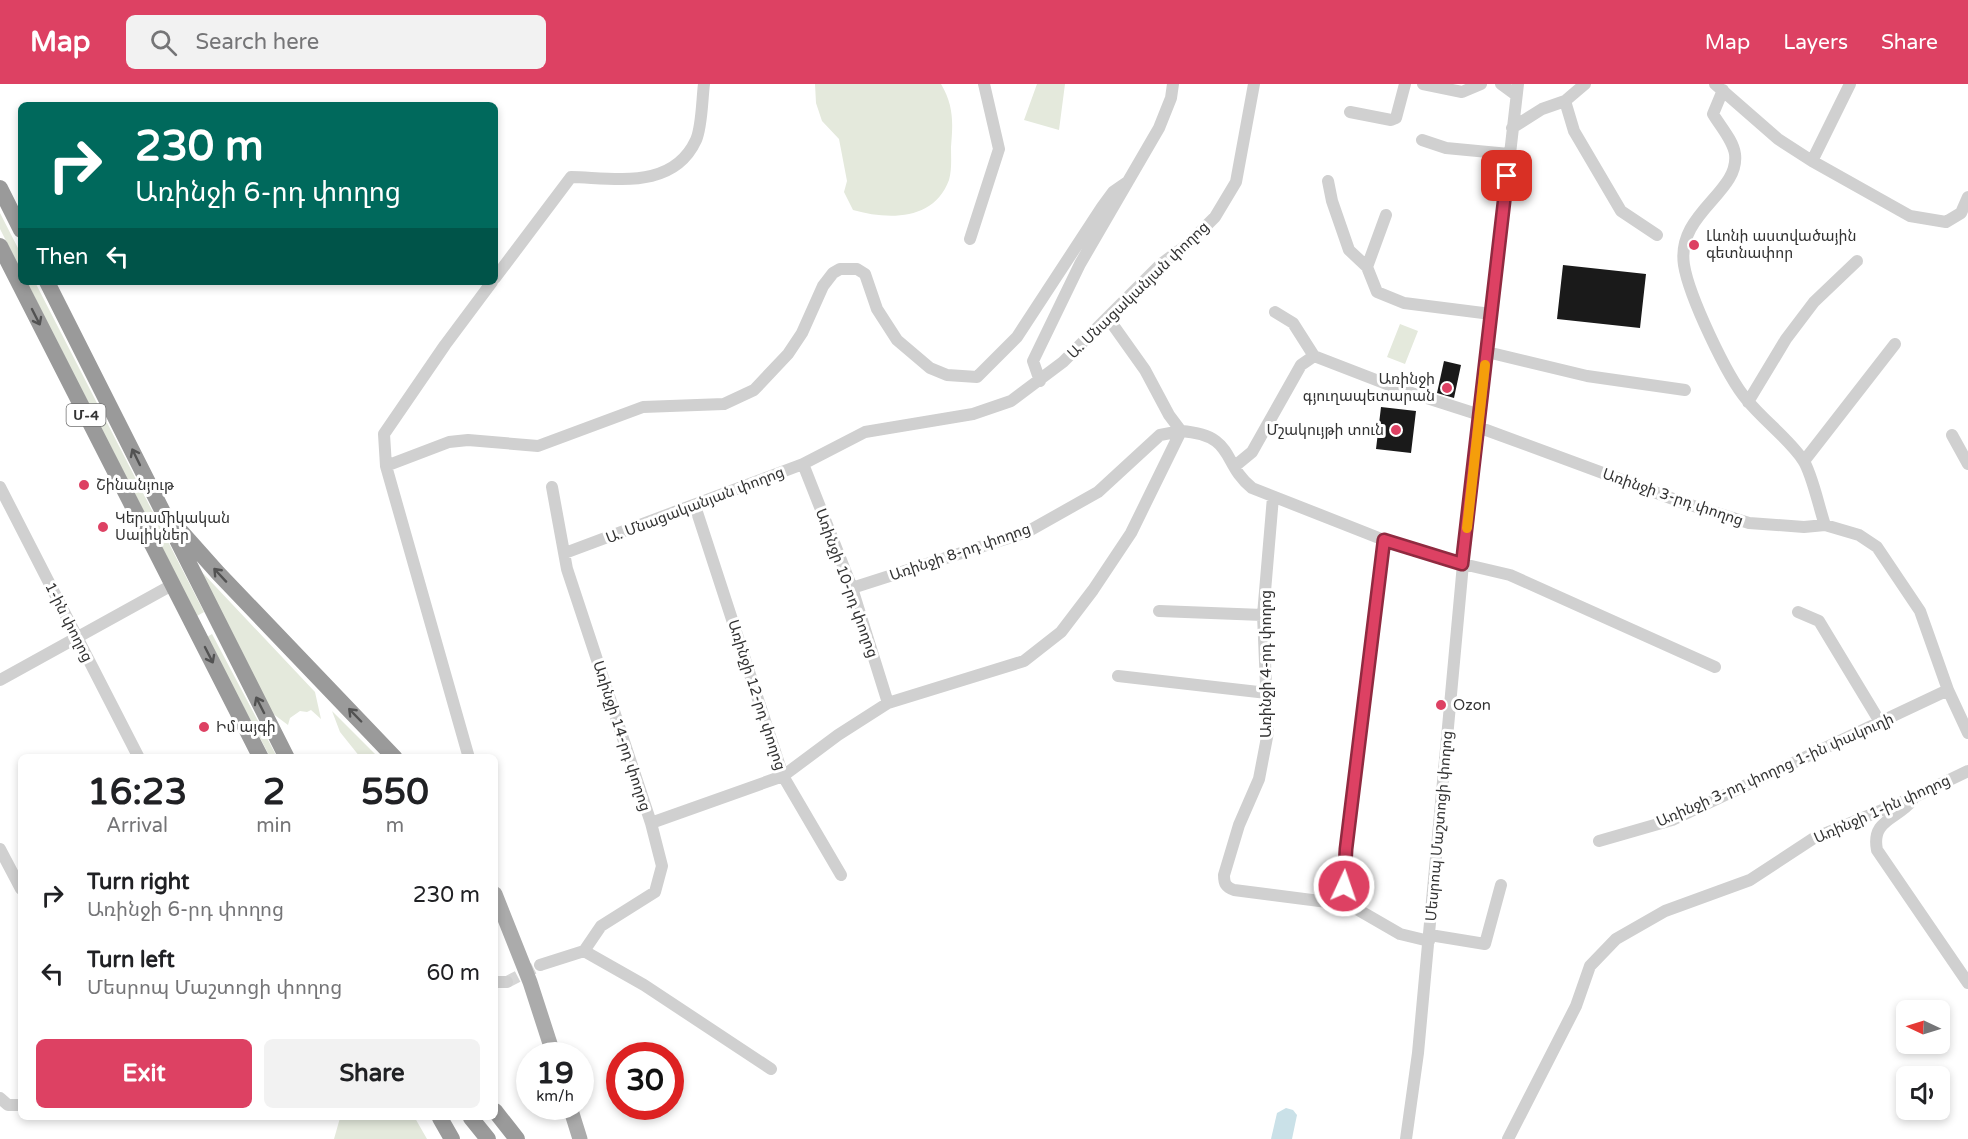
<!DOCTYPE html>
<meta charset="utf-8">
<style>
:root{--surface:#fff;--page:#f2f2f2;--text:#202124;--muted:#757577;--accent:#dd4163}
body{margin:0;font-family:"Varela Round","Noto Sans Armenian",sans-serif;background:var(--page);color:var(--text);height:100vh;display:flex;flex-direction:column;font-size:22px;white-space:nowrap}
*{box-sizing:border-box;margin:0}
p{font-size:20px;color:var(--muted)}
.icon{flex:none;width:33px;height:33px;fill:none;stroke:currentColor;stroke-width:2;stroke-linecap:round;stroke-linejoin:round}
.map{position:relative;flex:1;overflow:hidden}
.sheet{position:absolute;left:18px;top:670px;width:480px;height:366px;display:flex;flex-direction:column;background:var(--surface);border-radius:9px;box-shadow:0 3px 9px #0003}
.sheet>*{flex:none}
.guide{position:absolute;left:18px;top:18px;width:480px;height:183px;border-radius:9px;box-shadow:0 3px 9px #0003;background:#00695c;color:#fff;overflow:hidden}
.needle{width:39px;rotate:274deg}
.controls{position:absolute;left:1896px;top:916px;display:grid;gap:12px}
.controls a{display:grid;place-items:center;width:54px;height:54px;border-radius:9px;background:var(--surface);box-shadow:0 3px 9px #0003;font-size:30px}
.speed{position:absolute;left:516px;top:958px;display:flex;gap:12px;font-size:30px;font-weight:700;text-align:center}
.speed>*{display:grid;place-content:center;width:78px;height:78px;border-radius:50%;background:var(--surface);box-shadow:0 3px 9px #0003;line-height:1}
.speed small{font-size:15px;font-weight:400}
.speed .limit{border:9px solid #d22;background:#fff;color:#111}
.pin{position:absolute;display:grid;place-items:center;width:51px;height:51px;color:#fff;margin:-26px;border-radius:12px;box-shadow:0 3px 9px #0006}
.me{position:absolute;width:66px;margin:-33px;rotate:3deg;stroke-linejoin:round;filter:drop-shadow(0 0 4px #0008)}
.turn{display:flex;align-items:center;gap:21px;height:126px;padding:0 18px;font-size:27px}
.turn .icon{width:78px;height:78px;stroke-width:2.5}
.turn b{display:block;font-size:42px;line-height:51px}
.then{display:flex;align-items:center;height:57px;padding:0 18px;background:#0003;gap:12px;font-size:22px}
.eta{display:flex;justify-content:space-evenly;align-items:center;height:102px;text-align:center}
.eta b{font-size:36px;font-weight:800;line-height:42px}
.action{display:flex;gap:12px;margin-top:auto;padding:12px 18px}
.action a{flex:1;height:69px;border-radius:9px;background:var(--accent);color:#fff;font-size:24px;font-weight:800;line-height:69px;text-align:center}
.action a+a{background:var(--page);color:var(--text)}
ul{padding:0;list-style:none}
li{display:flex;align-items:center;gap:18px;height:78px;padding:0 18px}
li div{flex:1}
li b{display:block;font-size:22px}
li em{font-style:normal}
header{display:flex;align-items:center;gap:36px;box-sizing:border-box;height:84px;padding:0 30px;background:var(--accent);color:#fff}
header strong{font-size:28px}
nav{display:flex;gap:33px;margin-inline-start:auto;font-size:21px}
.search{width:420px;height:54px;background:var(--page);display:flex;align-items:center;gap:15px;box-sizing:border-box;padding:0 21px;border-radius:9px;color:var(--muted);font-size:22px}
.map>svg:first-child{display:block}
</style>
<header>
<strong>Map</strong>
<div class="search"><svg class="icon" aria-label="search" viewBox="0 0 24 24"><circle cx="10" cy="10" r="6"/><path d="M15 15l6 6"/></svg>Search here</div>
<nav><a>Map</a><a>Layers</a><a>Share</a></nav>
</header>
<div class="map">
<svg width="1968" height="1055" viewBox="0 0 1968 1055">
<rect width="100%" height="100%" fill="#fff"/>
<path fill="#e4e9dc" d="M815 0H941C954 22 953 39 951 63 951 73 952 86 949 96 934 137 888 136 853 126L844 108 847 97 839 55 822 37 816 19Z
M1037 0H1065L1059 46 1024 36Z
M0 129 21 170V186L0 145Z
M27 198H35L204 528 197 532Z
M1400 240 1418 247 1405 280 1387 273Z
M200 486 315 608 321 635 311 626 307 628 300 627 290 634 288 641 268 626Z
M212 550 277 673H270L207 553Z
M332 627 378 673H360L340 648Z
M340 1034H415L427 1055H334Z"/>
<path fill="#cae1e8" d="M1286 1024 1293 1026 1297 1031 1292 1055H1271L1277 1029Z"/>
<path fill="#1a1a1a" d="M1563 181 1646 190 1640 244 1557 235Z
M1444 277 1461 281 1454 314 1437 309Z
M1381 323 1416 327 1411 369 1376 365Z"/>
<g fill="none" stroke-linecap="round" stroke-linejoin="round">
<path stroke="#d6d6d6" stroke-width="12" stroke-dasharray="12 6" stroke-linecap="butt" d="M507 898 540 881"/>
<path stroke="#d0d0d0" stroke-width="12" d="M1423 0 1462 8 1481 0
M1501 0 1516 11
M1715 0 1778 55 1812 77 1910 132 1946 138 1961 129 1968 113
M1723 6 1713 30C1720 42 1733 56 1735 70 1740 109 1676 129 1684 181 1689 212 1727 293 1747 316 1764 337 1788 354 1803 376 1812 389 1819 424 1825 441
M1565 17 1574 47 1621 127 1657 151
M1350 28 1391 36 1396 34 1405 0
M1512 44 1542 25 1565 17 1585 0
M1422 56 1446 64 1509 70
M1812 77 1850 0
M1328 97 1332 117 1349 166 1367 183 1377 208 1404 219 1491 230
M970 155 999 65 984 0
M1367 183 1386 131
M495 194 571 93C616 94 673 106 696 56 702 43 702 15 704 0
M1275 228 1293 239 1314 272
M1108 234 1145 286 1169 331 1181 347
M1487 268 1587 292 1685 306
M1040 297 1033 277 1080 180 1159 44 1171 14 1173 0
M1748 318 1786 255 1814 218 1857 177
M1478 343 1684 419 1749 439 1804 443 1825 441 1859 451 1877 463 1920 527 1948 606 1968 649
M1952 351 1968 380
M1804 377 1895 260
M803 380 852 504 888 619
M386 382 449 358 468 356 538 362 643 323 724 320 754 306 788 270 802 249 823 202 833 189 840 185H857L865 190 877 225 897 256 930 284 947 291 977 293 1017 253 1102 123 1113 108 1126 99
M1235 382 1252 368 1301 281 1314 272 1402 306 1480 331
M0 403 139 674
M552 403 567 485 651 739 662 782 655 808 601 842 584 867
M1273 413 1263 531 1268 648 1259 695 1239 741 1224 791C1224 800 1226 803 1234 806L1343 820
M695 422 783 692 841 791
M1384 456 1346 765 1343 820 1355 824 1400 850 1429 857
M565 469 803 380 865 348 973 330 1011 317 1063 278 1161 180 1188 160 1215 133 1236 98 1254 0
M852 504 1027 448 1098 408 1160 351 1181 347
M1159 527 1263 531
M1798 528 1819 537 1880 638
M1118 592 1267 609
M0 596 172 501
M469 674 386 382 384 350 445 261 492 198
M1912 717C1896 736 1871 736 1877 766L1968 899
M651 739 783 692 838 651 888 619 1024 577 1061 548 1093 506 1131 449 1181 347C1236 351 1221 379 1252 404L1384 456 1463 480 1510 491 1715 583
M1599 757 1672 736 1948 606
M0 765 21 805
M1430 851 1485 860 1501 801
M540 881 584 867 644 901 771 985
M495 898H507
M0 1014 8 1021H21
M1406 1055 1418 969 1463 480 1518 0
M1508 1055 1576 922 1590 882 1616 855 1665 827 1750 796 1814 754 1916 712 1968 687"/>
<path stroke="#ababab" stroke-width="15" d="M495 810 530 898 554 972
M570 1023 580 1055"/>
<path stroke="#9a9a9a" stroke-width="16" d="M0 104 21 146
M0 162 261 674
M47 198 287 674
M177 443 218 489 395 674
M495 1027 517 1055
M440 1034 452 1055
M471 1034 488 1055"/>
</g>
<defs><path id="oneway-shaft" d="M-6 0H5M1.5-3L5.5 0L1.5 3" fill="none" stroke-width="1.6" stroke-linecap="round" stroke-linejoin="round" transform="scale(1.5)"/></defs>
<g stroke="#525252">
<use href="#oneway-shaft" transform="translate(36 233) rotate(63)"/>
<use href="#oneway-shaft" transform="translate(136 373) rotate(-116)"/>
<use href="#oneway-shaft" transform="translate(220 491) rotate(-133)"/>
<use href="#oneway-shaft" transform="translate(209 571) rotate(63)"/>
<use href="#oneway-shaft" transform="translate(260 621) rotate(-117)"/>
<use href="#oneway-shaft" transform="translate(355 631) rotate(-134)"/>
</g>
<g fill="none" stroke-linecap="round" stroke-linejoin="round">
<defs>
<path id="route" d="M1344 802 1346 765 1384 456 1462 480 1507 92"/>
</defs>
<use href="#route" stroke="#902a40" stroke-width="15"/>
<use href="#route" stroke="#dd4163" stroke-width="10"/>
<path stroke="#f59e0b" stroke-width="10" d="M1467 444 1485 281"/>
</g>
<g fill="#dd4163" stroke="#fff" stroke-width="2">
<circle cx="1694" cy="161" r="6"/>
<circle cx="1447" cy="304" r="6"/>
<circle cx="1396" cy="346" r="6"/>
<circle cx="84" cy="401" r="6"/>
<circle cx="103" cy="443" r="6"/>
<circle cx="1441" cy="621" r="6"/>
<circle cx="204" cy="643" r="6"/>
</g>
<g text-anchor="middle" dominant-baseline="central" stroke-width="6" stroke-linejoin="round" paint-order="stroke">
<rect fill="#fff" stroke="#707070" stroke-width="1.5" x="66.5" y="320" width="39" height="22" rx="4.5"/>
<g font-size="14" font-weight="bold" fill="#333">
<text x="86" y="331">Մ-4</text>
</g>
<g font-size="15" fill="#333" stroke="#fff" text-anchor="start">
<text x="1706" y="152">Լևոնի աստվածային<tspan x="1706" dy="17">գետնափոր</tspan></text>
<text x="1435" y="295" text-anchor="end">Առինջի<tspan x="1435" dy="17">գյուղապետարան</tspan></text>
<text x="1384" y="346" text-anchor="end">Մշակույթի տուն</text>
<text x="96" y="401">Շինանյութ</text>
<text x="115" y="434">Կերամիկական<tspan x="115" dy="17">Սալիկներ</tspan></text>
<text x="1453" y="621">Ozon</text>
<text x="216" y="643">Իմ այգի</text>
</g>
<g font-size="15" fill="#333" stroke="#fff">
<text transform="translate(1138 206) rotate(-44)">Ա. Մնացականյան փողոց</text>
<text transform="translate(1673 413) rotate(19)">Առինջի 3-րդ փողոց</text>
<text transform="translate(695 421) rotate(-21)">Ա. Մնացականյան փողոց</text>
<text transform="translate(960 468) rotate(-19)">Առինջի 8-րդ փողոց</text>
<text transform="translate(847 499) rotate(70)">Առինջի 10-րդ փողոց</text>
<text transform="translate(69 538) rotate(63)">1-ին փողոց</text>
<text transform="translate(1266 580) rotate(-90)">Առինջի 4-րդ փողոց</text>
<text transform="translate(757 611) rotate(72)">Առինջի 12-րդ փողոց</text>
<text transform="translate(622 652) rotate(72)">Առինջի 14-րդ փողոց</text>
<text transform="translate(1775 686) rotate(-24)">Առինջի 3-րդ փողոց 1-ին փակուղի</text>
<text transform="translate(1882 725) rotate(-24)">Առինջի 1-ին փողոց</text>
<text transform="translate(1439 742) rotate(-85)">Մեսրոպ Մաշտոցի փողոց</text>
</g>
</g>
</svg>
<div class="controls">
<a><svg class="needle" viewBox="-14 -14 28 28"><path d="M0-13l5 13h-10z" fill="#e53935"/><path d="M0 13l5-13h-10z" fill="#757577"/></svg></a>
<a><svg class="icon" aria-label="sound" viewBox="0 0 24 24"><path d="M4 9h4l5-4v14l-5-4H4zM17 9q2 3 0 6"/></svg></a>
</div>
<div class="speed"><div>19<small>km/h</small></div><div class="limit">30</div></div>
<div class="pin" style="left:1507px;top:92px;background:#d93025"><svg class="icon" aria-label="arrive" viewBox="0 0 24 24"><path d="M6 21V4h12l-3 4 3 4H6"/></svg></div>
<svg class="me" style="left:1344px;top:802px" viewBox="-20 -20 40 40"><circle r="17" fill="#dd4163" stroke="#fff" stroke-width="3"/><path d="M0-11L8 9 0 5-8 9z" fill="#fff"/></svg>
<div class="guide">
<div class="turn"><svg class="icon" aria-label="right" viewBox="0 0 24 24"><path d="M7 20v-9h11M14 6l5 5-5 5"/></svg><div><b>230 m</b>Առինջի 6-րդ փողոց</div></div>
<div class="then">Then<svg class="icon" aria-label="left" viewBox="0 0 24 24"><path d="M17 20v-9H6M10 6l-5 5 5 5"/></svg></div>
</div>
<section class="sheet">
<div class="eta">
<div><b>16:23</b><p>Arrival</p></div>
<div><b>2</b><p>min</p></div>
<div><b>550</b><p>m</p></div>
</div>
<ul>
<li><svg class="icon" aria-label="right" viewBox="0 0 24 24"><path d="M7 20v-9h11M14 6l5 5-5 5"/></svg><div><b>Turn right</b><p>Առինջի 6-րդ փողոց</p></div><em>230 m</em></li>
<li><svg class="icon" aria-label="left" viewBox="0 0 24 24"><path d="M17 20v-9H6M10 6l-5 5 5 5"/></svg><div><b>Turn left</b><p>Մեսրոպ Մաշտոցի փողոց</p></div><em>60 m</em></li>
</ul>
<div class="action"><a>Exit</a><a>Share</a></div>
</section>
</div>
